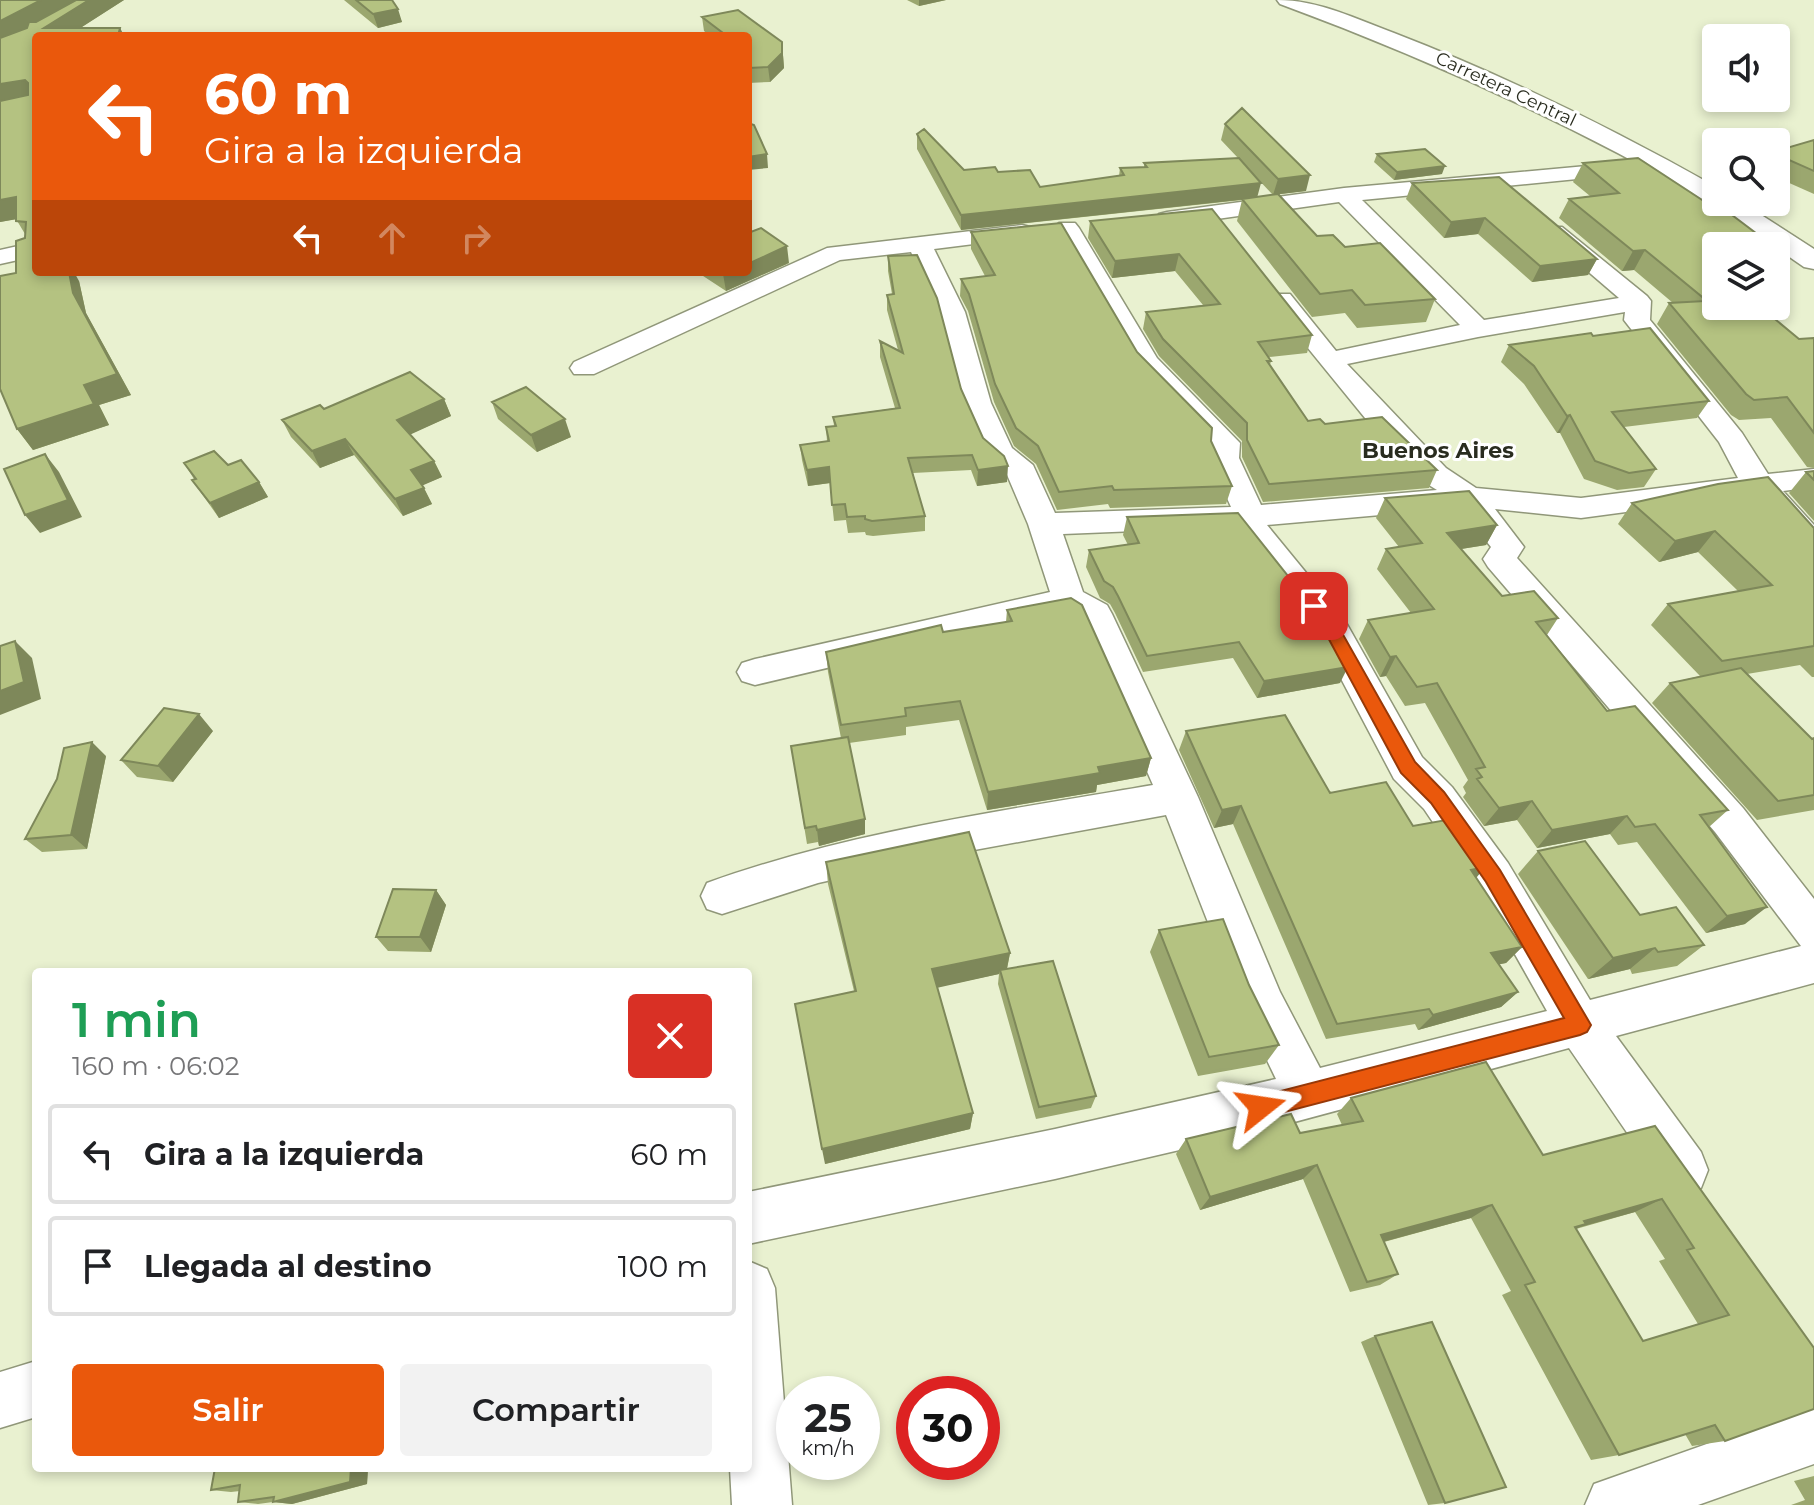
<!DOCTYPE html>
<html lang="es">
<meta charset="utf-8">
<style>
:root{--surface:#fff;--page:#f2f2f2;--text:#202124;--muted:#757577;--line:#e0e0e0;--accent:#ea580c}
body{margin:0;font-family:Montserrat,sans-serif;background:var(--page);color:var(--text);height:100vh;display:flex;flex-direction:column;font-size:30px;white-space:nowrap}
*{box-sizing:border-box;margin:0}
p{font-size:26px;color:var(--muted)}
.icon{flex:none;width:44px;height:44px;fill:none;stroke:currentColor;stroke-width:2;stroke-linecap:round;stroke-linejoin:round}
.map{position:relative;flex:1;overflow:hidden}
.side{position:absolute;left:32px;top:968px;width:720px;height:504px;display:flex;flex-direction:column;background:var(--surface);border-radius:8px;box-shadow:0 4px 12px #0003}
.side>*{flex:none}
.hud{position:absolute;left:32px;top:32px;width:720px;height:244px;border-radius:8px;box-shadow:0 4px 12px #0003;background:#ea580c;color:#fff;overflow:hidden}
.controls{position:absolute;left:1702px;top:24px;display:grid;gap:16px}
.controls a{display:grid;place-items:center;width:88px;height:88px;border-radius:8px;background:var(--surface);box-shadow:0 4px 12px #0003;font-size:40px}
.speed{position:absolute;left:776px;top:1376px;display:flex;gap:16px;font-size:40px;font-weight:700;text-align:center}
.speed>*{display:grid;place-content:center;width:104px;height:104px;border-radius:50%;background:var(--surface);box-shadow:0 4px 12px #0003;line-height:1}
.speed small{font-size:20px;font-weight:400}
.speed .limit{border:12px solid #d22;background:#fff;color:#111}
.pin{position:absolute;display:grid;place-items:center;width:68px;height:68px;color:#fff;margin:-34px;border-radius:16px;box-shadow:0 4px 12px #0006}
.me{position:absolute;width:88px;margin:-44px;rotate:75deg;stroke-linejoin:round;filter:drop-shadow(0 0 6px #0008)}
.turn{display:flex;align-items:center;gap:28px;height:168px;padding:0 40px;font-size:36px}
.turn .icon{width:104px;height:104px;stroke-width:2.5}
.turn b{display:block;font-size:56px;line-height:68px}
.lanes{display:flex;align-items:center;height:76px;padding:0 40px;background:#0003;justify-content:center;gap:40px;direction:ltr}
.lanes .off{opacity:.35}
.round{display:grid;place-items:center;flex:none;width:84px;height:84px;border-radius:8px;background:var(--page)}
.overview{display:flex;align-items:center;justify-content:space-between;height:136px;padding:0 40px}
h1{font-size:48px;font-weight:600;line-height:60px;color:#1e9e55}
.action{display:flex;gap:16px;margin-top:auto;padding:16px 40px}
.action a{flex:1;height:92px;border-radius:8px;background:var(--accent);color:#fff;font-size:32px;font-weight:600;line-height:92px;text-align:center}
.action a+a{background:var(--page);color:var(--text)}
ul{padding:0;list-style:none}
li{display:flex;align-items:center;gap:24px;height:100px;margin:0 16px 12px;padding:0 24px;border:4px solid var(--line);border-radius:8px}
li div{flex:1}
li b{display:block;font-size:30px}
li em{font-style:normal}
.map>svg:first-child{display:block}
</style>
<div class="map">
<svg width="1814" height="1505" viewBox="0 0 1814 1505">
<rect width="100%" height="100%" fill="#e9f1d0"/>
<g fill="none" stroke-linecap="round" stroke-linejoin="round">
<defs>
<path id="minor" d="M1630 162 1641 168 1638 173 1362 200 1484 320 1619 298 1542 232 1546 227H1562L1647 296 1651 301 1650 320 1742 433 1768 474 1814 469V487L1783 491 1814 525V556L1803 553 1753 495 1581 518 1495 509 1524 547 1517 558 1743 808 1814 899V983L1616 1036 1701 1152 1708 1170 1701 1188 1683 1195 1665 1188 1569 1048 1261 1131 1055 1179 748 1244V1192L1055 1129 1276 1079 1240 1004 1166 815 925 859 818 883 722 914 707 909 701 896 707 883C851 831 1003 811 1153 785L1081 622 1064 612 755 685 742 681 737 672 742 663 755 659 1050 592 1028 524 1005 470 985 453 963 403 939 312 911 252 840 260 594 374H574L570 368 574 362 827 248 1022 225 1030 227 1034 232 1030 237 934 249 965 312 991 403 1012 448 1033 465 1055 513 1231 507 1209 458 1210 445 1136 368 1055 228 1059 223H1075L1079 228 1157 358 1240 443 1239 458 1261 505 1437 490 1424 482 1374 429 1268 299 1272 294H1290L1336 351 1460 325 1339 202 1167 226 1159 224 1156 219 1159 214 1167 212 1344 188ZM1625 312 1624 320 1719 442 1738 478 1581 498 1476 488 1446 468 1347 364 1478 337ZM1460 508 1491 547 1483 559 1488 567 1715 832 1801 946 1590 1000 1508 863 1452 787 1422 757 1344 619 1267 525ZM1234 527 1318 635 1394 779 1424 809 1478 889 1547 1011 1320 1068 1280 992 1198 797 1112 614 1107 605 1083 592 1063 534Z
M36 242V256L0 264V250Z
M748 1261 767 1269 775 1288 792 1505H732L730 1468H748Z
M36 1361V1417L0 1428V1372Z
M1814 1406V1464L1698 1505H1585L1594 1484Z"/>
<path id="highway" d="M1277 0C1319 0 1356 19 1394 33 1506 76 1613 129 1716 187V202H1741L1814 249V269L1804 267C1773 246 1743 223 1710 204 1572 124 1429 59 1280 4Z"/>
</defs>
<use href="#minor" stroke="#909779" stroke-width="3"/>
<use href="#highway" stroke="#909779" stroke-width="3"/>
<use href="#minor" fill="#fff" fill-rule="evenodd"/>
<use href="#highway" fill="#fff" fill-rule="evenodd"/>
</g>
<path fill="#9ba76f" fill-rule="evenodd" d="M0 0H124L80 28H120L124 36H36V272L79 281 86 313 131 395 99 405 109 425 33 450 17 429 16 273 25 234 16 219 0 222Z
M344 0H392L402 22 378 28Z
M907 0H946L919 6Z
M702 17 782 42 784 68 770 82 748 83V36H710L704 31Z
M1225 124 1306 191 1279 194 1317 236 1345 247 1435 299 1426 322 1357 328 1345 313 1312 317 1237 221 1242 200 961 230 917 149V134L964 170 998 172 1040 187 1119 176 1120 168 1144 167V163L1258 197 1273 195 1221 140Z
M1814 140V194L1776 177V151Z
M1377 154 1442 174 1394 180 1374 162Z
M1583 163 1716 246V306L1762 316 1799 339 1814 338V468L1807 467 1771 418 1739 420 1731 415 1657 324 1669 303H1673L1634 270 1622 271 1559 218 1569 199 1590 196 1573 182Z
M1412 183 1597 259 1588 275 1532 282 1478 234 1444 238 1406 199Z
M1212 209 1312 335 1307 353 1269 357 1271 361 1270 365 1308 421 1325 424 1437 470 1429 488 1263 502 1242 457V441L1159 356 1143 329 1146 312 1203 305 1175 271 1112 278 1088 238 1090 221Z
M971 232 1137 352 1211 441 1232 486 1226 504 1110 508 1108 504 1057 510 1036 464 1014 446 994 402 968 311 960 296 961 279 985 276 971 249Z
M888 256 961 389 983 438 1007 482 977 486 971 470 913 473 925 516V531L873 536 866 535 865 532 848 533 846 520 834 521 830 483 808 486 802 460 800 445 827 441 826 427 834 426 833 417 895 408 880 357V341L898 350 887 310V295L892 294 888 271Z
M789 263 726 291 697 272H748Z
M1593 336 1709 401 1697 418 1624 427 1656 469 1644 487 1617 490 1584 479 1560 433H1557L1524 384 1501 362 1509 345Z
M444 399 451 416 410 434 434 461 442 477 422 485 432 504 403 516 354 455 320 468 291 437 282 420 324 409Z
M492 402 571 437 537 452 498 419Z
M184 463 228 465 259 482 268 497 219 518 192 480 194 479Z
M1814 471V521L1789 493 1806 472Z
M1385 498 1497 525 1486 545 1461 549 1502 596 1558 618 1547 635 1607 711 1728 810 1709 827 1745 924 1706 933 1637 842 1618 845 1610 834 1537 848 1517 820 1484 826 1463 797 1466 793 1463 787 1468 780 1425 703 1405 706 1386 676 1380 677 1359 639 1368 620 1411 613 1377 569 1386 549 1399 547 1376 518Z
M1632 503 1814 528V677H1812L1800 665 1747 674 1812 739 1814 738V810L1757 820 1652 703 1670 683 1700 676 1651 625 1668 604 1738 591 1698 552 1659 562 1618 524Z
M1127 517 1340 683 1257 698 1233 658 1143 672 1115 613 1110 604 1100 598 1086 567 1089 550 1128 545 1123 535Z
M1007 610 1151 758 1146 776 1097 785 1096 792 987 810 959 720 906 727V735L849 743 865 819V834L819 846 818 842 807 844 791 746 841 738 828 672 826 652 1006 622Z
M213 731 173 782 137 777 121 760Z
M1186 731 1413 826 1485 867 1476 878 1522 947 1506 963 1499 964 1518 992 1501 1007 1418 1030 1415 1024 1326 1039 1233 824 1214 828 1179 750Z
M106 756 87 849 42 852 25 839Z
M1538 851 1640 915 1704 945 1677 966 1632 974 1630 969 1588 979 1518 874Z
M826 862 1010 953 1007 969 1096 1096 1091 1108 1036 1119 998 984 999 974 937 987 973 1113 970 1129 825 1164 854 991 828 884Z
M436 890 446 905 431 952 388 951 376 937Z
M1159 930 1249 985 1279 1045 1265 1064 1198 1076 1150 952Z
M1351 1098 1543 1155 1655 1126 1814 1348 1725 1441 1692 1446 1685 1434 1619 1455 1591 1460 1502 1295 1511 1291 1471 1218 1384 1242 1398 1274 1380 1285 1350 1292 1303 1179 1200 1210 1176 1154 1186 1139 1300 1133 1342 1125 1337 1114ZM1635 1212 1665 1259 1659 1261 1698 1324 1643 1341 1576 1229Z
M1375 1336 1445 1503 1428 1505 1361 1342Z
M215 1468H368L367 1484 292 1504 273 1502 258 1504 238 1502 240 1491 231 1492 211 1490Z
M1814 1476V1505H1791L1805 1500 1794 1481Z"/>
<path fill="#7e885a" d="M41 0H82L0 44V21Z
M89 0H124L68 36 44 28Z
M919 0H946L919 6Z
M398 9 402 22 378 28 373 14Z
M120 28 124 36H118Z
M782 42 784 68 770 82 768 67Z
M25 80 36 98 0 105V84Z
M767 154 768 168 748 170V157Z
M1445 166 1442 174 1394 180 1397 172Z
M1310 175 1306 191 1273 195 1278 179Z
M1261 183 1257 198 961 230V215Z
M16 197 29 217 0 222V200Z
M1485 218 1478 234 1444 238 1451 222Z
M787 246 789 263 726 291 723 274 729 272H748V264Z
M1645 250 1634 270 1622 271 1633 251Z
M1179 254 1175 271 1112 278 1115 261Z
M1784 255 1776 268V256Z
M1597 259 1588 275 1532 282 1540 266Z
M1716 264V282L1705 265Z
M69 272H74L79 281 86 313 131 395 99 405 109 425 33 450 17 429 84 385 73 293Z
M444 399 451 416 405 437 397 420Z
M1570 415 1560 433H1557L1567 416Z
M565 419 571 437 537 452 531 435Z
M345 439 354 455 320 468 312 451Z
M45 454 59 472 82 517 40 533 25 515Z
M434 461 442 477 419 487 411 470Z
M1008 466 1007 482 977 486 978 470Z
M829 467 830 483 808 486 807 470Z
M259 482 268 497 219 518 210 503Z
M424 488 432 504 403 516 395 499Z
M1497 525 1486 545 1436 553 1447 533Z
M1715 531 1698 552 1659 562 1675 541Z
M15 641 32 658 41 699 0 715V691Z
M1396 656 1386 676 1380 677 1390 657Z
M1348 667 1340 683 1257 698 1264 681Z
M199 714 213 731 173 782 158 766Z
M92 742 106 756 87 849 71 835Z
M1151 758 1146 776 1097 785 1096 792 987 810 988 792 1098 767Z
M1532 801 1517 820 1484 826 1499 808Z
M1241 806 1233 824 1214 828 1222 810Z
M1627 816 1610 834 1537 848 1552 830Z
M865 819V834L819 846 817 830Z
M1485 867 1471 884V870Z
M436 890 446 905 431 952 420 937Z
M1767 907 1745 924 1706 933 1727 916Z
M1522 947 1506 963 1476 969 1491 953Z
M1655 948 1630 969 1588 979 1613 958Z
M1010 953 1006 973 1000 970 999 974 932 989V969Z
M1518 992 1501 1007 1418 1030 1433 1015Z
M973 1113 970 1129 825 1164 822 1149Z
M1317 1165 1303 1179 1200 1210 1210 1197Z
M1662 1199 1635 1212 1580 1227 1562 1236 1584 1221Z
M1492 1205 1471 1218 1364 1247 1381 1235Z
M351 1468H368L367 1484 292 1504 273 1502Z"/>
<path fill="#b4c281" stroke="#7e885a" stroke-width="2" fill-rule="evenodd" d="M0 0H41L0 21Z
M76 0H89L44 28H120L118 36H36V272H69L73 293 117 374 84 385 94 404 17 429 0 389V276L16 273V241L25 238 26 222 16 221V197L0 200V101L28 95V83L25 80 0 84V38L27 28 29 22H36Z
M356 0H392L398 9 373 14Z
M738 10 782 42V53L768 67 748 68V36H727L702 17Z
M1242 108 1310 175 1278 179 1225 124Z
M748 123 754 125 767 154 748 157Z
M924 129 964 170 995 167 998 172 1030 170 1040 187 1124 175 1120 168 1147 167 1144 163 1239 158 1261 183 961 215 917 134Z
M1814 140V171L1780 156 1785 155 1776 151Z
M1425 149 1445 166 1397 172 1377 154Z
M1638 158 1716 209H1724L1773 246H1716V264L1705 265 1716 275V306H1751L1762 316 1770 315 1799 339 1814 338V433L1787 397 1754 400 1746 394 1669 303 1707 301 1645 250 1633 251 1569 199 1619 193 1583 163Z
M1499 177 1597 259 1540 266 1485 218 1451 222 1412 183Z
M1278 194 1317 236 1333 235 1345 247 1380 243 1435 299 1365 305 1352 290 1320 294 1242 199Z
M1212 209 1312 335 1258 342 1271 361H1267L1308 421 1320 419 1325 424 1382 417 1437 470 1269 484 1247 440V423L1163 339 1146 312 1220 304 1179 254 1115 261 1090 221Z
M1061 223 1137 352 1212 428 1211 441 1232 486 1114 490 1112 486 1059 492 1038 446 1016 428 995 384 969 294 961 279 995 275 971 232Z
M761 228 787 246 748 264V233Z
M1776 249 1784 255 1776 256Z
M917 255 937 298 961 389 983 438 1004 456 1008 466 978 470 972 455 908 458 925 516 872 521 865 519V516L847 517 845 504 832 505 829 467 807 470 800 445 829 441 826 427 836 426 833 417 900 408 880 341 903 353 887 295 894 294 888 256Z
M1650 328 1709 401 1612 412 1656 469 1629 473 1595 461 1570 415 1567 416 1534 366 1509 345 1591 333 1593 336Z
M410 372 444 399 397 420 434 461 411 470 424 488 395 499 345 439 312 451 282 420 320 405 324 409Z
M526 387 565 419 531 435 492 402Z
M214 451 228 465 241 460 259 482 210 503 192 480 196 479 184 463Z
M45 454 68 500 25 515 4 469Z
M1814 471V480L1806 472Z
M1768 477 1814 528V646L1722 661 1668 604 1772 585 1715 531 1675 541 1632 503 1718 484Z
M1469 491 1497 525 1447 533 1502 596 1534 591 1558 618 1536 622 1607 711 1635 706 1728 810 1700 815 1767 907 1727 916 1655 824 1635 827 1627 816 1552 830 1532 801 1499 808 1477 779 1482 777 1476 769 1485 767 1437 683 1417 687 1396 656 1390 657 1368 620 1434 609 1386 549 1422 543 1385 498Z
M1238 513 1323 620 1348 667 1264 681 1239 642 1147 656 1118 596 1113 587 1104 581 1089 550 1139 543 1127 517Z
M1071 598 1082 605 1151 758 1098 767 1100 773 988 792 960 701 905 708 906 716 841 725 826 652 941 625 943 632 1012 621 1007 610Z
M15 641 24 682 0 691V646Z
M1741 668 1812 739 1814 738V795L1778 801 1670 683Z
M164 708 199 714 158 766 121 760Z
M1285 715 1330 793 1386 782 1413 826 1452 819 1485 867 1471 870 1522 947 1491 953 1518 992 1433 1015 1429 1009 1337 1024 1241 806 1222 810 1186 731Z
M848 737 865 819 817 830 816 826 805 828 791 746Z
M92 742 71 835 25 839 57 779 64 748Z
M969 832 1010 953 932 969 973 1113 822 1149 795 1004 856 991 826 862Z
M1585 841 1640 915 1676 907 1704 945 1658 952 1655 948 1613 958 1538 851Z
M393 889 436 890 420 937H376Z
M1223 919 1249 985 1279 1045 1209 1057 1159 930Z
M1053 961 1096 1096 1039 1107 1000 970Z
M1486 1062 1543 1155 1655 1126 1814 1348V1409L1725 1441 1715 1425 1619 1455 1525 1285 1535 1282 1492 1205 1381 1235 1398 1274 1367 1282 1317 1165 1210 1197 1186 1139 1291 1114 1300 1133 1363 1121 1351 1098ZM1662 1199 1694 1248 1687 1250 1729 1315 1643 1341 1575 1227 1586 1224 1584 1221Z
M1432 1322 1506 1487 1445 1503 1375 1336Z
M215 1468H351L350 1482 273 1502 274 1497 238 1502 240 1485 211 1490Z"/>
<path fill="#ea580c" stroke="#983908" stroke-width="2" d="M1314 601 1320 602 1337 624 1415 762 1444 792 1500 870 1591 1025 1587 1032 1580 1035 1261 1118 1253 1115 1250 1107 1253 1099 1261 1096 1564 1018 1486 882 1431 803 1401 773 1325 632 1306 606Z"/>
<g text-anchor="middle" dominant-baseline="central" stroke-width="6" stroke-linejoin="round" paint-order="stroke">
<g font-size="18" fill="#292c1f" stroke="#fff">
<text transform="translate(1506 89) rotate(25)">Carretera Central</text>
</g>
<g font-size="22" font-weight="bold" fill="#292c1f" stroke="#fff">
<text x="1438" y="450">Buenos Aires</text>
</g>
</g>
</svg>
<div class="controls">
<a><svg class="icon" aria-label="sound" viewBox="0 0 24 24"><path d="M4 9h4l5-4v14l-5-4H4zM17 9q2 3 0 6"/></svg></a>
<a><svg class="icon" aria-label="search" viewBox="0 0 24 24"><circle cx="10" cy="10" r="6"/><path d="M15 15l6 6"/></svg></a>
<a><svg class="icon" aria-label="layers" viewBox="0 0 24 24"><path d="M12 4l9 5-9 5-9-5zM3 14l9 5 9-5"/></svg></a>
</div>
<div class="speed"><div>25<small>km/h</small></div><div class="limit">30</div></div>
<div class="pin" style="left:1314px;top:606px;background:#d93025"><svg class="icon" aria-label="arrive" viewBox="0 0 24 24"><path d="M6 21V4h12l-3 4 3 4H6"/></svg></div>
<svg class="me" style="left:1261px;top:1107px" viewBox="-20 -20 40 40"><path d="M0-17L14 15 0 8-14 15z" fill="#ea580c" stroke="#fff" stroke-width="4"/></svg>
<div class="hud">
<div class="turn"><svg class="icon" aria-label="left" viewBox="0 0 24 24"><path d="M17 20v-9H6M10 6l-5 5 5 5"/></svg><div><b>60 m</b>Gira a la izquierda</div></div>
<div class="lanes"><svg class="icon" aria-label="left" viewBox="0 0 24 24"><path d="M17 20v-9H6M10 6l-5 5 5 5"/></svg><svg class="icon off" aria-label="ahead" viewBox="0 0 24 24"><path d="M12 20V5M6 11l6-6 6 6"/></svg><svg class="icon off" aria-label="right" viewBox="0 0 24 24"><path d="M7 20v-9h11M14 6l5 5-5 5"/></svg></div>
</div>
<section class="side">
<div class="overview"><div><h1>1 min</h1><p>160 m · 06:02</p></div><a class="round" style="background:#d93025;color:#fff"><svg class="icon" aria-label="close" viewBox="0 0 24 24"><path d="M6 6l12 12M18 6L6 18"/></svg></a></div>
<ul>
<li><svg class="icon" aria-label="left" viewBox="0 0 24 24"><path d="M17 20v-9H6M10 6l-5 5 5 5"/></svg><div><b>Gira a la izquierda</b></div><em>60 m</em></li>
<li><svg class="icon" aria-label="arrive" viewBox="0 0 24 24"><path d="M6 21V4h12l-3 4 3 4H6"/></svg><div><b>Llegada al destino</b></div><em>100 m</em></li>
</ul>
<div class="action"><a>Salir</a><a>Compartir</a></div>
</section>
</div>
